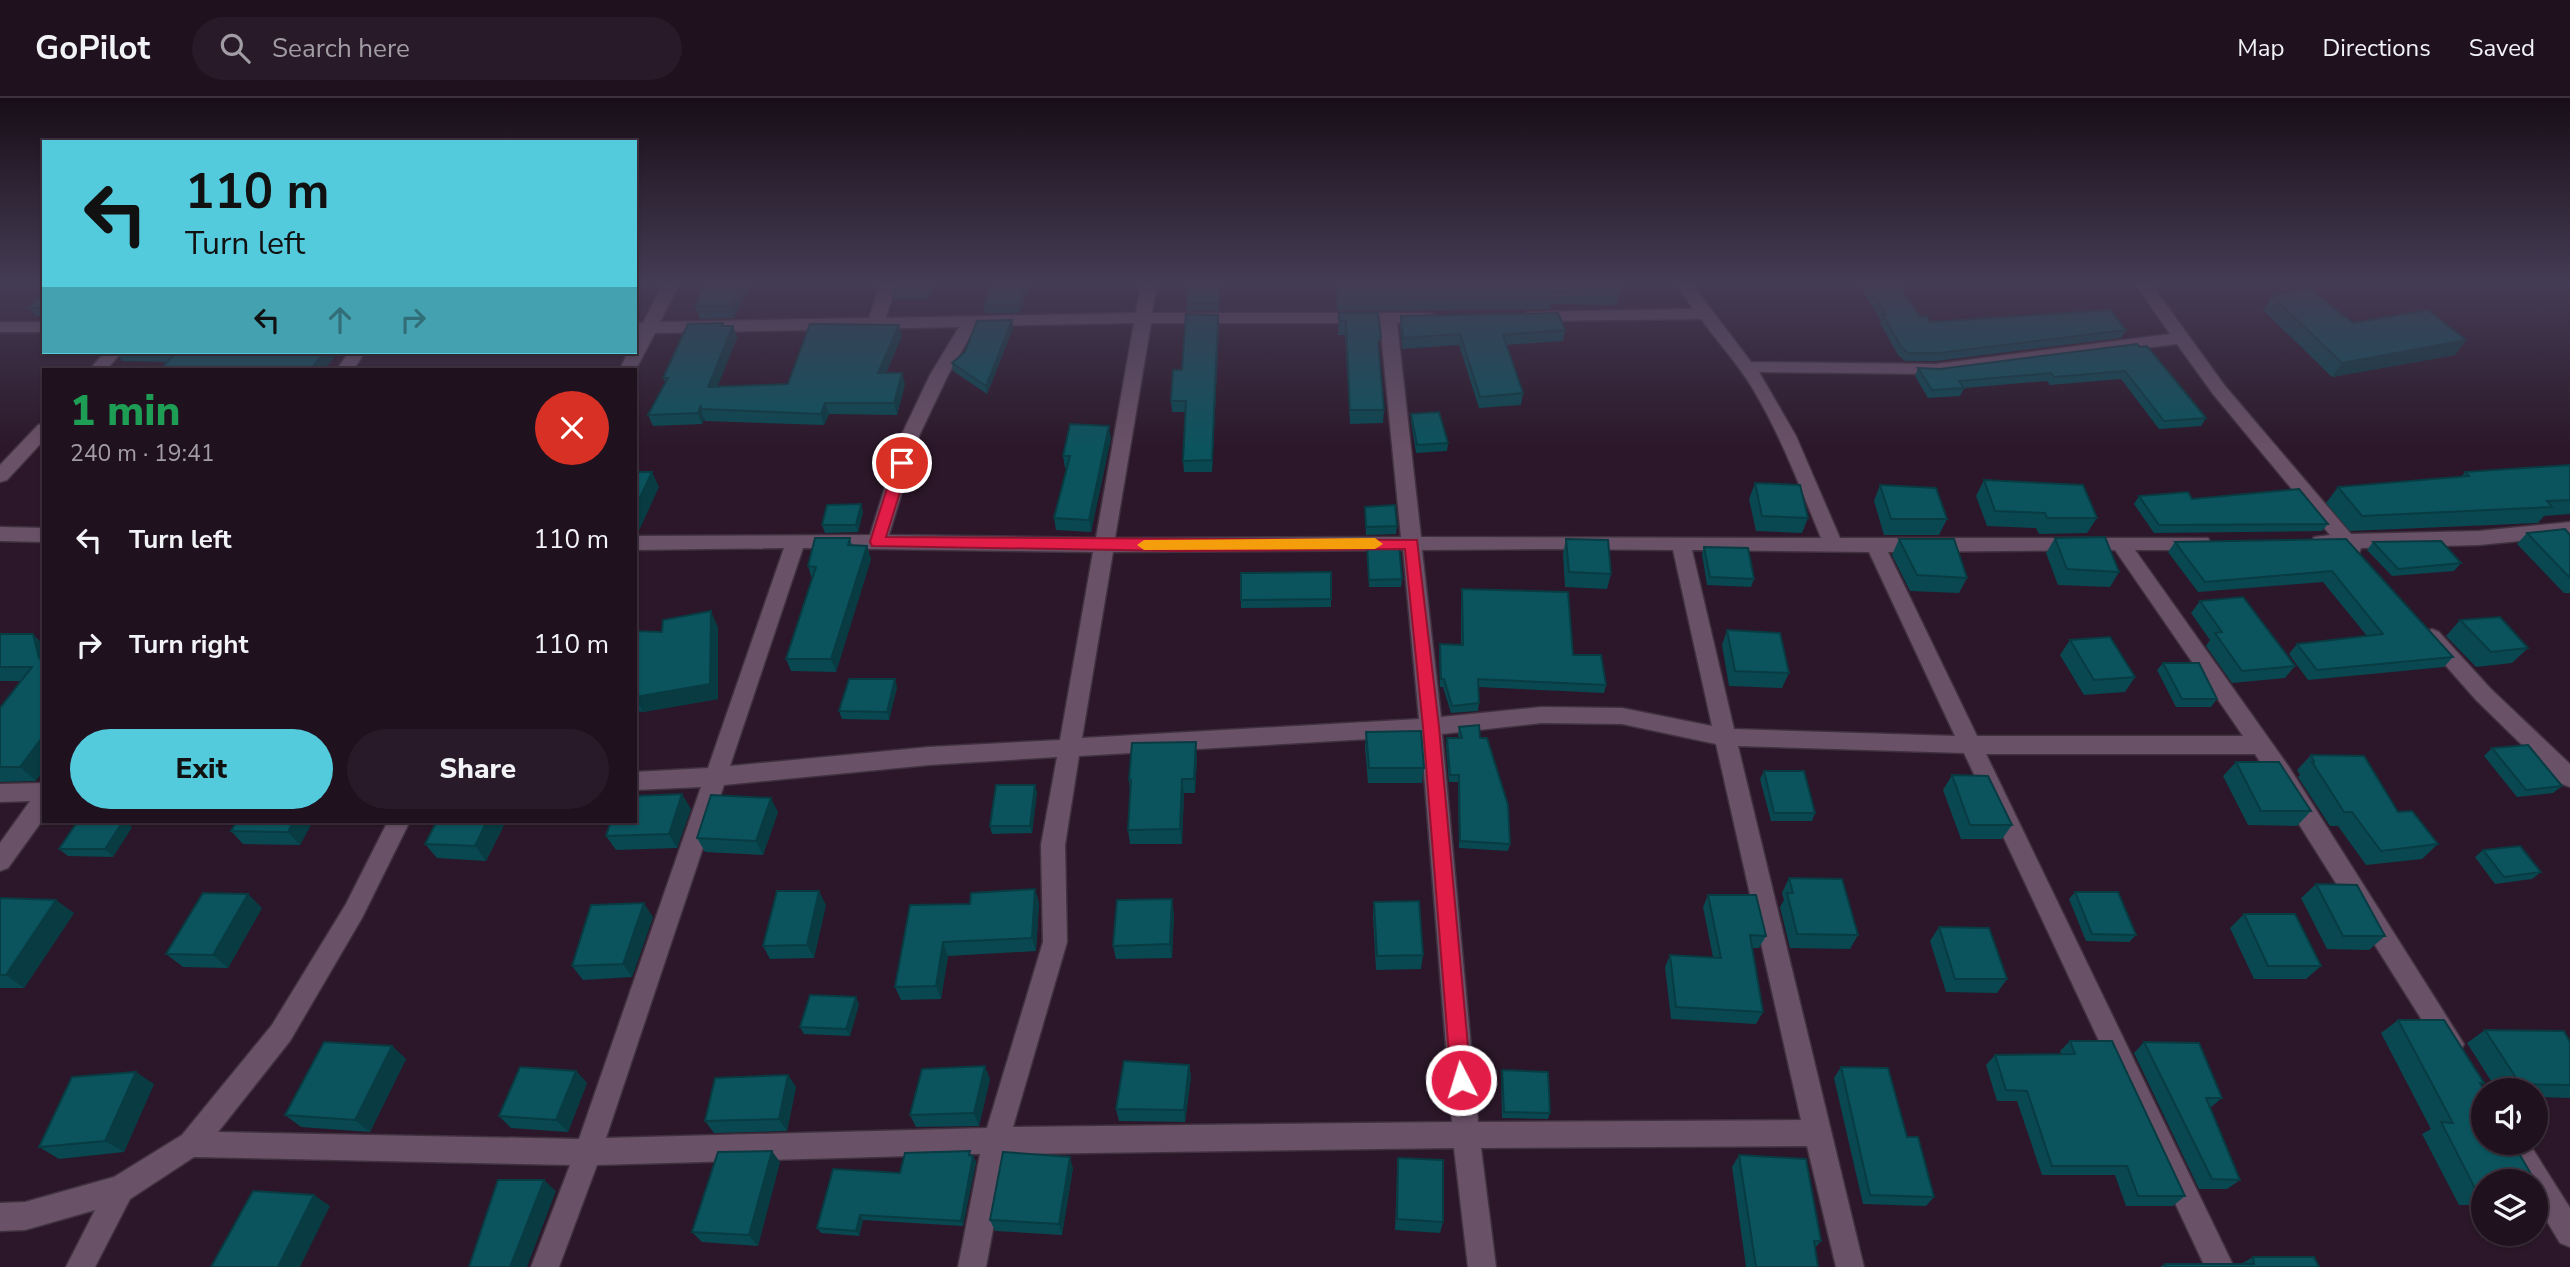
<!DOCTYPE html>
<meta charset="utf-8">
<style>
:root{--surface:#20111f;--page:#281a28;--text:#f1f3f6;--muted:#a29da4;--line:#3d313d;--accent:#54cadd}
body{margin:0;font-family:"Nunito Sans",sans-serif;background:var(--page);color:var(--text);height:100vh;display:flex;flex-direction:column;font-size:26px;white-space:nowrap}
*{box-sizing:border-box;margin:0}
p{font-size:23px;color:var(--muted)}
.icon{flex:none;width:38px;height:38px;fill:none;stroke:currentColor;stroke-width:2;stroke-linecap:round;stroke-linejoin:round}
.map{position:relative;flex:1;overflow:hidden}
.drawer{position:absolute;left:42px;top:270px;width:595px;height:455px;display:flex;flex-direction:column;background:var(--surface);border-radius:0px;box-shadow:0 2px 5px #0004,0 0 0 2px var(--line)}
.drawer>*{flex:none}
.guide{position:absolute;left:42px;top:42px;width:595px;height:214px;border-radius:0px;box-shadow:0 2px 5px #0004,0 0 0 2px var(--line);background:#54cadd;color:#111;overflow:hidden}
.buttons{position:absolute;left:2471px;top:980px;display:grid;gap:14px}
.buttons a{display:grid;place-items:center;width:77px;height:77px;border-radius:50%;background:var(--surface);box-shadow:0 2px 5px #0004,0 0 0 2px var(--line);font-size:35px}
.pin{position:absolute;display:grid;place-items:center;width:60px;height:60px;color:#fff;margin:-30px;border:4px solid #fff;border-radius:50%;box-shadow:0 2px 7px #0007}
.me{position:absolute;width:77px;margin:-38px;rotate:355deg;stroke-linejoin:round;filter:drop-shadow(0 0 5px #0008)}
.turn{display:flex;align-items:center;gap:24px;height:147px;padding:0 28px;font-size:32px}
.turn .icon{width:91px;height:91px;stroke-width:2.5}
.turn b{display:block;font-size:49px;line-height:60px}
.lanes{display:flex;align-items:center;height:66px;padding:0 28px;background:#0003;justify-content:center;gap:35px;direction:ltr}
.lanes .off{opacity:.35}
.round{display:grid;place-items:center;flex:none;width:74px;height:74px;border-radius:37px;background:var(--page)}
.summary{display:flex;align-items:center;justify-content:space-between;height:119px;padding:0 28px}
h1{font-size:42px;font-weight:800;line-height:52px;color:#1e9e55}
.cta{display:flex;gap:14px;margin-top:auto;padding:14px 28px}
.cta a{flex:1;height:80px;border-radius:42px;background:var(--accent);color:#111;font-size:28px;font-weight:800;line-height:80px;text-align:center}
.cta a+a{background:var(--page);color:var(--text)}
ul{padding:0;list-style:none}
li{display:flex;align-items:center;gap:21px;height:105px;padding:0 28px}
li div{flex:1}
li b{display:block;font-size:26px}
li em{font-style:normal}
header{display:flex;align-items:center;gap:42px;box-sizing:border-box;height:98px;padding:0 35px;background:var(--surface);border-bottom:2px solid var(--line)}
header strong{font-size:33px}
nav{display:flex;gap:38px;margin-inline-start:auto;font-size:24px}
.search{width:490px;height:63px;background:var(--page);display:flex;align-items:center;gap:18px;box-sizing:border-box;padding:0 24px;border-radius:38px;color:var(--muted);font-size:26px}
.map>svg:first-child{display:block}
</style>
<header>
<strong>GoPilot</strong>
<div class="search"><svg class="icon" aria-label="search" viewBox="0 0 24 24"><circle cx="10" cy="10" r="6"/><path d="M15 15l6 6"/></svg>Search here</div>
<nav><a>Map</a><a>Directions</a><a>Saved</a></nav>
</header>
<div class="map">
<svg width="2570" height="1169" viewBox="0 0 2570 1169">
<rect width="100%" height="100%" fill="#2b1729"/>
<g fill="none" stroke-linecap="round" stroke-linejoin="round">
<defs>
<path id="street" d="M663 186H679L660 224 869 220 880 186H896L886 220 1136 215 1141 186H1157L1152 215H1428L1434 216 1436 220 1434 224 1397 225 1421 439 1821 440C1800 389 1781 338 1753 291 1738 266 1718 244 1701 221L1533 223 1525 218 1527 214 1693 211 1676 186H1692L1751 264 1936 266 2170 236 2135 186H2151L2225 288 2351 436 2479 433 2570 424V438L2479 447 2361 450 2359 456C2350 458 2346 457 2341 450L2314 449 2311 444 2314 439 2330 437 2213 296 2177 246 1936 276 1759 274 1796 338 1840 440H2208L2211 445 2208 450 2201 452H2135L2289 669 2464 946 2460 954 2451 958 2442 954 2255 656H1986L2234 1169H2205L1964 655 1738 648 1864 1169H1836L1807 1048 1481 1050 1496 1169H1468L1454 1050 1007 1056 986 1169H958L980 1056 597 1067 559 1169H531L570 1067 194 1059 130 1101 95 1169H66L95 1112 25 1132 0 1133V1105L25 1104 114 1079 182 1037 272 927 346 806 388 723H410L362 820 290 943 218 1034 579 1041 701 689 635 692V674L708 670 784 450 635 452V438L870 437 901 338 930 277 959 229 655 235 635 273 620 271 628 254H635L638 235H635V225H643ZM1134 225 1096 440 889 437 919 338 948 277 976 228ZM1151 225H1380L1401 439 1115 440ZM803 450 1093 454 1060 642 929 649 730 668ZM1545 451 1673 452 1712 628 1622 610 1542 609 1441 619 1422 452ZM1403 452 1419 621 1082 640 1113 454ZM1692 452 1869 454 1955 638 1734 631ZM2115 452 2243 638H1977L1888 454ZM1542 625 1622 626 1716 646 1801 1022 1478 1024 1442 636ZM1421 638 1452 1024 1013 1029 1067 844 1065 747 1079 658ZM1057 659 1041 747 1043 844 987 1030 606 1040 724 687 929 667Z
M0 224H44V234H0Z
M105 254H122L107 271H90Z
M349 254H365L354 271H337Z
M44 325V342L7 382 0 384V367L38 327Z
M0 429 44 430V444L0 443Z
M2432 531 2439 534 2490 590 2570 666V689L2562 686 2476 602 2425 544 2422 539 2425 534Z
M44 685V720L8 770 0 773V745L30 703 0 704V686Z
M2501 1045H2529L2570 1110V1149L2560 1145 2536 1105V1083H2522Z"/>
</defs>
<use href="#street" stroke="#40313f" stroke-width="3"/>
<use href="#street" fill="#695167" fill-rule="evenodd"/>
</g>
<path fill="#094851" d="M706 186H750L734 220 700 221 695 208Z
M933 186 929 201H894L892 193Z
M1030 186 1019 215H985L984 207Z
M1219 186V213H1187V205Z
M1336 186H1623L1617 207 1551 206 1550 211 1337 213Z
M1858 186H1898L1920 219 1930 224 2126 232 2121 240 1936 263H1905L1898 257 1880 225 1881 222Z
M44 195V218H36L29 210Z
M2272 198 2353 225 2466 242 2455 257 2332 279 2263 212Z
M1339 215 1380 253 1379 255 1384 312 1383 325 1350 326 1345 237H1338Z
M1218 217 1219 228 1212 374H1184L1183 363 1186 314H1172L1171 303 1182 272Z
M1401 218 1565 232 1563 243 1506 247 1523 295 1521 307 1479 310 1459 247 1402 251 1400 229Z
M723 225 724 228H733L737 240 717 288 788 286 902 238 886 275 905 286 897 317 829 316 824 327 705 323 704 321 702 326 653 328 648 317 666 285 663 280Z
M1013 230 987 296 953 273 952 265 965 254Z
M2137 246 2206 320 2201 328 2159 331 2121 281 2050 287 2047 283 1964 290 1960 298 1928 300 1915 278 1918 270 1940 271Z
M116 254H338L325 271 168 264 122 263Z
M1411 316 1448 345 1447 353 1416 355 1411 324Z
M1111 340 1091 434 1056 432 1054 420 1067 370H1065L1063 358Z
M2570 367V416L2544 418 2538 425 2350 433 2326 405 2338 389 2462 378 2465 374Z
M1984 382 2097 420 2087 435 2039 436 2036 430 1987 428 1976 398Z
M1755 385 1808 420 1802 435 1756 433 1749 401Z
M1880 387 1947 421 1939 437H1884L1874 403Z
M2139 398 2192 401 2328 426 2322 433 2154 435 2134 406Z
M861 406 863 414 858 434 825 435 822 427Z
M1365 409 1397 428 1396 436 1366 437Z
M2527 435 2570 437V495H2564L2517 446Z
M850 440 852 447 867 448 871 461 836 574 791 573 786 561 812 481 808 468Z
M2055 440 2119 474 2110 489 2058 487 2046 455Z
M1566 441 1611 476 1607 491 1565 489 1563 456Z
M1899 441 1967 480 1959 495 1910 493 1892 457Z
M2346 441 2453 559 2444 569 2308 582 2289 556 2297 546 2367 538 2323 484 2198 494 2168 454 2175 444Z
M2373 444 2461 465 2454 473 2392 478 2367 452Z
M1367 447 1402 481 1401 489H1369Z
M1704 449 1754 481 1751 489 1707 487 1702 456Z
M1331 474V509L1241 510V502Z
M1462 491 1573 557 1606 587 1604 595 1478 589 1479 605 1478 613 1451 615 1443 589H1440L1439 554 1440 546 1461 547V498Z
M2200 503 2295 568 2285 580 2232 585 2206 548 2210 542 2191 515Z
M2460 522 2528 550 2512 565 2476 569 2446 538Z
M718 529V601L643 614 635 613V533L662 534Z
M1727 532 1789 575 1782 590 1729 588 1722 547Z
M0 536H33L36 683 0 684V610L21 583H0Z
M2070 542 2135 579 2125 594 2084 597 2060 557Z
M2163 565 2217 601 2211 609H2176L2157 572Z
M897 589 889 622 842 621 839 613Z
M1459 629 1480 640 1510 746 1508 753 1459 750 1458 684H1449L1446 648 1447 640H1459L1458 637Z
M1366 634 1424 670 1422 685H1368L1365 649Z
M2492 650 2562 688 2553 695 2517 699 2484 658Z
M2311 657 2398 714 2438 746 2422 761 2366 767 2338 728H2330L2298 679 2300 677 2297 672Z
M1197 659 1195 695H1184L1182 746H1130L1128 732 1130 693 1129 682Z
M2236 664 2311 713 2297 728 2248 727 2223 678Z
M1764 673 1815 715 1812 723H1771L1760 681Z
M1952 677 2012 727 2002 741H1961L1943 692Z
M1037 694 1032 735 992 736 990 728Z
M691 711 677 750 616 752 606 738Z
M778 714 763 757 705 754 697 740Z
M237 723H313L300 747 243 746 231 733Z
M506 723 486 763 437 760 425 746Z
M132 729 113 759 68 758 59 751Z
M2483 752 2541 774 2532 781 2495 786 2475 759Z
M1789 780 1858 837 1850 851 1790 850 1780 809 1784 802 1782 795Z
M2316 786 2385 838 2369 852 2327 851 2301 800Z
M1035 791 1039 805 1036 853 948 858 941 901 901 902 895 889 970 806Z
M2075 794 2136 837 2129 844 2086 843 2069 801Z
M1708 797 1766 838 1759 850H1752L1763 914 1756 926 1671 921 1665 869 1670 857 1713 859 1703 809Z
M0 800 74 815 24 890H0Z
M1374 804 1423 857 1421 871 1376 872 1373 818Z
M826 807 814 860 770 861 763 848Z
M262 810 228 870 183 869 166 856Z
M1174 815 1172 860 1116 861 1113 848Z
M2244 816 2321 868 2306 881H2254L2230 830Z
M653 819 632 879 583 882 572 868Z
M1939 829 2007 881 1997 895 1946 894 1930 843Z
M859 906 850 938 804 936 800 929Z
M2398 922 2484 985 2481 987 2483 1107H2459L2422 1036 2431 1031 2381 935Z
M2485 932 2570 944V1000L2536 999V992H2489L2495 989 2467 945Z
M2070 943 2185 1098 2173 1108H2126L2115 1077H2042L2017 1003H1997L1986 967 1995 957 2061 956 2060 953Z
M2144 944 2222 1000 2210 1010 2240 1082 2227 1091H2199L2134 955Z
M392 948 406 961 370 1034 301 1029 285 1017Z
M1189 967 1191 979 1185 1024 1119 1023 1116 1011Z
M1841 969 1907 1039 1934 1099 1926 1108 1863 1106 1834 980Z
M1502 972 1550 1015 1548 1021 1502 1020 1501 978Z
M576 973 587 985 568 1034 511 1030 499 1018Z
M788 977 796 989 787 1033 714 1035 705 1023Z
M990 981 979 1028 916 1029 910 1017Z
M154 986 124 1054 59 1061 39 1049Z
M1739 1057 1821 1143 1815 1150 1818 1169H1746L1732 1069Z
M972 1058H973L976 1064 963 1128 863 1122 859 1138 821 1135 817 1130 900 1075Z
M1398 1060 1443 1124 1440 1135 1395 1132 1397 1072Z
M780 1064 758 1148 702 1144 692 1134Z
M1073 1070 1062 1137 995 1133 990 1122Z
M2253 1159 2319 1169H2160L2165 1166H2241Z"/>
<path fill="#083b42" d="M740 186H750L734 220 730 208Z
M929 186H933L929 201 927 193Z
M1026 186H1030L1019 215 1018 207Z
M1218 217 1219 228 1212 374V362Z
M1012 222 1013 230 987 296 986 288Z
M899 227 902 238 881 286 878 275Z
M733 228 737 240 713 300 708 289Z
M2466 242 2455 257 2332 279 2342 265Z
M324 254H338L325 271H311Z
M902 275 905 286 897 317 894 305Z
M825 305 829 316 824 327 821 316Z
M701 307V311L704 321 702 326 698 315Z
M1109 328 1111 340 1091 434 1089 422Z
M652 374 659 389 638 435 635 436V410Z
M861 406 863 414 858 434 856 427Z
M867 448 871 461 836 574 831 561Z
M711 513 718 529V601L643 614 635 599Z
M33 536 44 547V564L39 560Z
M895 581 897 589 889 622 887 614Z
M44 637V672L36 683 20 669Z
M1196 644 1197 659 1195 695 1194 681Z
M1182 681 1184 695 1182 746 1180 731Z
M1035 687 1037 694 1032 735 1030 728Z
M682 696 691 711 677 750 669 736Z
M771 700 778 714 763 757 756 743Z
M123 723H126L132 729 113 759 105 751Z
M294 723H313L300 747 288 734Z
M487 723H506L486 763 475 748Z
M1035 791 1039 805 1036 853 1032 840Z
M819 793 826 807 814 860 807 847Z
M248 796 262 810 228 870 213 857Z
M1172 801 1174 815 1172 860 1170 846Z
M56 802 74 815 24 890 6 877Z
M644 805 653 819 632 879 623 866Z
M943 844 948 858 941 901 936 888Z
M856 899 859 906 850 938 846 931Z
M392 948 406 961 370 1034 355 1022Z
M1189 967 1191 979 1185 1024 1184 1012Z
M985 968 990 981 979 1028 974 1015Z
M576 973 587 985 568 1034 556 1022Z
M136 974 154 986 124 1054 105 1043Z
M788 977 796 989 787 1033 779 1021Z
M772 1053 780 1064 758 1148 749 1137Z
M973 1058 976 1064 963 1128 961 1123Z
M1070 1059 1073 1070 1062 1137 1059 1126Z
M544 1082 556 1093 527 1169H510Z
M314 1097 330 1108 300 1169H278Z
M860 1117 863 1122 859 1138 856 1133Z"/>
<path fill="#0b545e" stroke="#083b42" stroke-width="2" d="M706 186H740L730 208H695Z
M894 186H929L927 193H892Z
M992 186H1026L1018 207H984Z
M1187 186H1219V205H1187Z
M1337 186H1618L1620 195 1550 194 1552 199 1338 201Z
M1866 186H1898L1920 219 1927 218 1930 224 2110 212 2126 232 1939 255H1908L1901 249 1883 217H1886Z
M2309 191 2353 225 2428 212 2466 242 2342 265 2272 198Z
M44 195V210H29Z
M1339 215H1378L1381 239 1378 245 1384 312H1350L1346 223H1339Z
M1558 215 1565 232 1503 237 1523 295 1480 299 1460 236 1403 240 1401 218Z
M1186 216 1218 217 1212 362 1183 363 1186 303H1171L1173 272H1182Z
M1012 222 986 288 952 265 965 254 977 223Z
M723 225 721 228H733L708 289 788 286 810 226 899 227 878 275H902L894 305H825L821 316 701 311V307L698 315 648 317 668 280H663L688 226Z
M2137 246 2140 249 2147 248 2206 320 2164 323 2125 273 2054 279 2051 275 1959 283 1964 290 1932 292 1918 270 1940 271Z
M176 254H324L311 271H161Z
M1439 314 1448 345 1417 347 1411 316Z
M1070 326 1109 328 1089 422 1054 420 1070 358H1063Z
M2570 367V402L2547 403 2552 409 2362 418 2338 389 2469 378 2465 374Z
M635 374H652L635 410Z
M1984 382 2083 387 2097 420H2047L2045 415 1995 413Z
M1755 385 1800 387 1808 420 1762 418Z
M1880 387 1936 390 1947 421H1891Z
M2299 391 2328 426 2159 427 2139 398 2188 394 2192 401Z
M861 406 856 427H822L827 407Z
M1395 407 1397 428 1366 429 1365 409Z
M2565 431 2570 437V480L2527 435Z
M2105 439 2119 474 2067 471 2055 440Z
M815 440H850L848 447 867 448 831 561H786L816 469 808 468Z
M1566 441 1608 442 1611 476 1569 474Z
M1899 441H1954L1967 480 1917 477Z
M2346 441 2453 559 2317 572 2297 546 2383 536 2332 473 2205 484 2175 444Z
M2441 443 2461 465 2398 471 2373 444Z
M1367 447H1399L1402 481 1369 482Z
M1704 449 1748 450 1754 481 1710 479Z
M1331 474V501L1241 502V475Z
M1462 491 1568 494 1573 557H1601L1606 587 1478 581 1479 605 1452 608 1444 581H1441L1440 546 1463 547Z
M2243 499 2295 568 2242 573 2215 535 2222 534 2200 503Z
M711 513 710 586 635 599V533L662 534 663 522Z
M2500 519 2528 550 2491 554 2460 522Z
M1727 532 1780 535 1789 575 1735 573Z
M0 536H33L39 560 42 557H44V637L20 669H0V610L32 569H0Z
M2110 539 2135 579 2094 582 2070 542Z
M2163 565H2199L2217 601H2182Z
M849 581H895L887 614 839 613Z
M1479 627 1480 640H1487L1508 707 1510 746 1460 743 1459 677H1450L1447 640H1462L1459 629Z
M1421 633 1424 670H1369L1366 634Z
M1196 644 1194 681H1182L1180 731 1128 732 1131 682H1129L1132 645Z
M2528 647 2562 688 2526 692 2492 650Z
M2311 657 2364 658 2398 714 2412 713 2438 746 2381 753 2352 714H2344L2312 664H2314Z
M2236 664H2279L2311 713H2261Z
M1764 673H1804L1815 715H1774Z
M1952 677 1988 678 2012 727H1970Z
M996 687H1035L1030 728H990Z
M682 696 669 736 606 738 611 723H635V698Z
M711 697 771 700 756 743 697 740Z
M78 723H123L105 751H59Z
M237 723H294L288 734 231 733Z
M437 723H487L475 748 425 746Z
M2520 748 2541 774 2504 779 2483 752Z
M1789 780 1842 781 1858 837 1797 836 1787 795H1793Z
M2316 786 2357 787 2385 838H2343Z
M1035 791 1032 840 943 844 936 888 895 889 910 807 970 806 971 795Z
M777 793H819L807 847 763 848Z
M2075 794H2118L2136 837 2092 836Z
M203 795 248 796 213 857 166 856Z
M1708 797H1756L1766 838 1750 837 1763 914 1676 909 1670 857 1721 860Z
M0 800 56 802 6 877H0Z
M1172 801 1170 846 1113 848 1117 802Z
M1419 803 1423 857 1377 858 1374 804Z
M644 805 623 866 572 868 591 807Z
M2244 816H2295L2321 868H2268Z
M1939 829 1989 830 2007 881H1955Z
M810 897 856 899 846 931 800 929Z
M2398 922H2444L2484 985H2480L2484 992 2483 1045H2513L2535 1083H2483V1096H2478L2441 1024 2453 1025Z
M2485 932 2564 933 2570 944V987L2505 986V982H2515V978Z
M2070 943H2112L2185 1098H2138L2127 1068H2052L2027 993 2006 992 1995 957 2075 956Z
M324 944 392 948 355 1022 285 1017Z
M2144 944 2199 945 2222 1000H2206L2240 1082 2212 1081Z
M1124 963 1189 967 1184 1012 1116 1011Z
M985 968 974 1015 910 1017 922 971Z
M520 969 576 973 556 1022 499 1018Z
M1841 969 1888 970 1907 1039H1918L1934 1099 1870 1097Z
M1502 972 1548 974 1550 1015 1504 1014Z
M136 974 105 1043 39 1049 72 979Z
M788 977 779 1021 705 1023 715 980Z
M772 1053 749 1137 692 1134 718 1054Z
M970 1053 969 1057 973 1058 961 1123 860 1117 856 1133 817 1130 833 1071 900 1075 905 1055Z
M1003 1054 1070 1059 1059 1126 990 1122Z
M1739 1057 1806 1061 1821 1143H1814L1818 1169H1756Z
M1398 1060 1443 1062V1124L1397 1121Z
M498 1082H544L510 1169H469Z
M2536 1085 2542 1096H2536Z
M253 1093 314 1097 278 1169H211Z
M2253 1159H2314L2319 1169H2166L2165 1166H2254Z"/>
<linearGradient id="sky" x2="0" y2="1"><stop stop-color="#180d17"/><stop offset="0.53" stop-color="#443c54"/><stop offset="1" stop-color="#443c54" stop-opacity="0"/></linearGradient>
<rect width="2570" height="350" fill="url(#sky)"/>
<path fill="#e11d48" stroke="#92132f" stroke-width="2" d="M902 360 909 365 886 439 1417 442 1439 629 1471 982 1468 989 1461 992 1454 989 1451 982 1423 629 1405 451 1178 453 872 448 870 444 895 365Z"/>
<path fill="#f59e0b" d="M1375 440 1383 446 1375 451 1144 452 1137 447 1144 442Z"/>
</svg>
<div class="buttons">
<a><svg class="icon" aria-label="sound" viewBox="0 0 24 24"><path d="M4 9h4l5-4v14l-5-4H4zM17 9q2 3 0 6"/></svg></a>
<a><svg class="icon" aria-label="layers" viewBox="0 0 24 24"><path d="M12 4l9 5-9 5-9-5zM3 14l9 5 9-5"/></svg></a>
</div>
<div class="pin" style="left:902px;top:365px;background:#d93025"><svg class="icon" aria-label="arrive" viewBox="0 0 24 24"><path d="M6 21V4h12l-3 4 3 4H6"/></svg></div>
<svg class="me" style="left:1461px;top:982px" viewBox="-20 -20 40 40"><circle r="17" fill="#e11d48" stroke="#fff" stroke-width="3"/><path d="M0-11L8 9 0 5-8 9z" fill="#fff"/></svg>
<div class="guide">
<div class="turn"><svg class="icon" aria-label="left" viewBox="0 0 24 24"><path d="M17 20v-9H6M10 6l-5 5 5 5"/></svg><div><b>110 m</b>Turn left</div></div>
<div class="lanes"><svg class="icon" aria-label="left" viewBox="0 0 24 24"><path d="M17 20v-9H6M10 6l-5 5 5 5"/></svg><svg class="icon off" aria-label="ahead" viewBox="0 0 24 24"><path d="M12 20V5M6 11l6-6 6 6"/></svg><svg class="icon off" aria-label="right" viewBox="0 0 24 24"><path d="M7 20v-9h11M14 6l5 5-5 5"/></svg></div>
</div>
<section class="drawer">
<div class="summary"><div><h1>1 min</h1><p>240 m · 19:41</p></div><a class="round" style="background:#d93025;color:#fff"><svg class="icon" aria-label="close" viewBox="0 0 24 24"><path d="M6 6l12 12M18 6L6 18"/></svg></a></div>
<ul>
<li><svg class="icon" aria-label="left" viewBox="0 0 24 24"><path d="M17 20v-9H6M10 6l-5 5 5 5"/></svg><div><b>Turn left</b></div><em>110 m</em></li>
<li><svg class="icon" aria-label="right" viewBox="0 0 24 24"><path d="M7 20v-9h11M14 6l5 5-5 5"/></svg><div><b>Turn right</b></div><em>110 m</em></li>
</ul>
<div class="cta"><a>Exit</a><a>Share</a></div>
</section>
</div>
